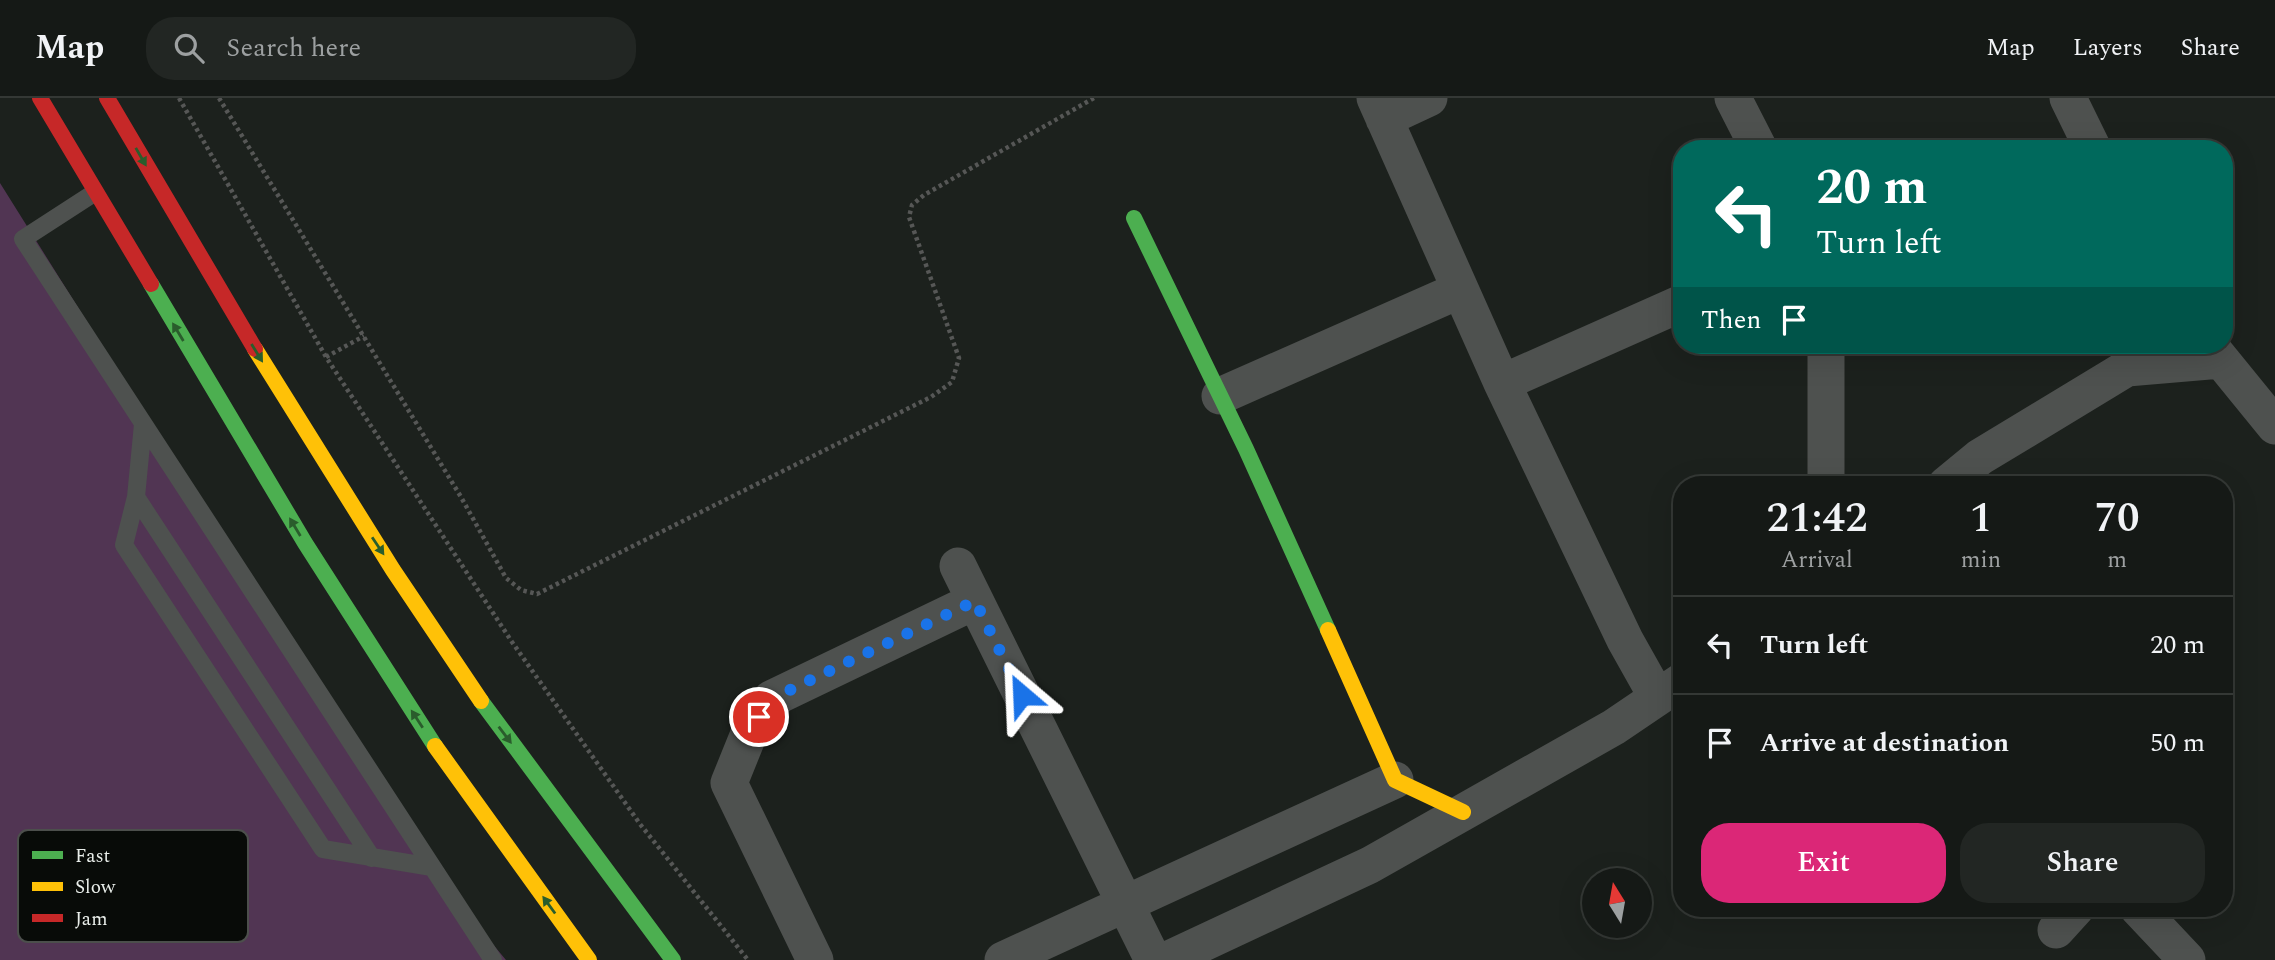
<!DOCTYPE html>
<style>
:root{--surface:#151916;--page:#222623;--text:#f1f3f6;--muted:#9da0a1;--line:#343835;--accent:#db2777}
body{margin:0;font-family:Spectral,serif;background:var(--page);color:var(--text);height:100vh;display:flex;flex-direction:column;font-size:26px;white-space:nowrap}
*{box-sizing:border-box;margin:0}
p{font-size:23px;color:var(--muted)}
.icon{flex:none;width:38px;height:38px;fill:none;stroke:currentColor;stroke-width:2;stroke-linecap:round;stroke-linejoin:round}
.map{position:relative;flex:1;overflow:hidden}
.details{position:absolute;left:1673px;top:378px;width:560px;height:441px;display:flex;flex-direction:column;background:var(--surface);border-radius:28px;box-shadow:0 7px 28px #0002,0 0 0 2px var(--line)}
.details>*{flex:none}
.guide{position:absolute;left:1673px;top:42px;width:560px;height:214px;border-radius:28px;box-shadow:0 7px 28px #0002,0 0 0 2px var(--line);background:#00695c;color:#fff;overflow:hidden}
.needle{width:46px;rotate:349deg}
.buttons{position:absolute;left:1582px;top:770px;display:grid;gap:14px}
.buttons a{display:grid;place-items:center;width:70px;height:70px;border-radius:50%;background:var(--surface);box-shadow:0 7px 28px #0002,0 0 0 2px var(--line);font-size:35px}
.pin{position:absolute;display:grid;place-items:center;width:60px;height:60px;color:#fff;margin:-30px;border:4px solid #fff;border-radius:50%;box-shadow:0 2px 7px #0007}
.me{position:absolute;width:77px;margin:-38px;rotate:334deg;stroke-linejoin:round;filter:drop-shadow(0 0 5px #0008)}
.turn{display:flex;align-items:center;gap:24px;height:147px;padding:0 28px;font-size:32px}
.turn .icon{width:91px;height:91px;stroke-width:2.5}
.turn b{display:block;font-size:49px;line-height:60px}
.then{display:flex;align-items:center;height:66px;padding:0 28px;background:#0003;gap:14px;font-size:26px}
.eta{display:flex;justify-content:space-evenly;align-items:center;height:119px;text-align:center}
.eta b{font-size:42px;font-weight:600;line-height:49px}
.button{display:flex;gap:14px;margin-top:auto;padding:14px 28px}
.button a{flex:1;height:80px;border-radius:28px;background:var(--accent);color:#fff;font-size:28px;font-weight:600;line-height:80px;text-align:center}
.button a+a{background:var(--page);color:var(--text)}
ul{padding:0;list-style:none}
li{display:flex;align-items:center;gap:21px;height:98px;padding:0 28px;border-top:2px solid var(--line)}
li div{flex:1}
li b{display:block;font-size:26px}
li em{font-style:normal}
header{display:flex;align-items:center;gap:42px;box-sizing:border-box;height:98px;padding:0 35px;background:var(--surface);border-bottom:2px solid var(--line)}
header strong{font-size:33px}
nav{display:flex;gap:38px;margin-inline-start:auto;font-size:24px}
.search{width:490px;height:63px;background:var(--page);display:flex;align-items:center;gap:18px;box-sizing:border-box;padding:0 24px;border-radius:28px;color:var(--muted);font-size:26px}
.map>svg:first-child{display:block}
</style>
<header>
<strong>Map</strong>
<div class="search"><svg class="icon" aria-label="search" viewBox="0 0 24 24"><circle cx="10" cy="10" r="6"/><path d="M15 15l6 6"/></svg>Search here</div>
<nav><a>Map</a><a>Layers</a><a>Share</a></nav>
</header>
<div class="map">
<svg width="2275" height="862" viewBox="0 0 2275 862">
<rect width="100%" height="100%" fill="#1c211d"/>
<path fill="#513553" d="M0 85 429 770 506 862H0Z"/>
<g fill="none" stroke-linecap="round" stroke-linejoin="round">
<path stroke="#565756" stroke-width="4.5" stroke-dasharray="3.5 3.5" stroke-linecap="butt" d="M179 0 326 259 512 544 640 726 748 862
M219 0 461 399 506 480 521 492 537 496 931 299 952 284 959 260 909 119 912 107 924 97 1094 0
M326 259 364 238"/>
<path stroke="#4e514f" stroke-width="18" d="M94 95 23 141 493 862
M143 326 136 399 124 447 323 751 432 769
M136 399 372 760"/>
<path stroke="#4e514f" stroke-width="37" d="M1375 0 1502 285 1682 205
M1733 0 1759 51
M2068 0 2093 51
M1384 21 1429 0
M2209 247 2275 328
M2127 270 2221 262
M1502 285 1625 542 1657 599
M1220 298 1460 192
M1826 387V247
M1946 387 1980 359 2127 270 2136 247
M958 468 1153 862
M2138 810 2187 862
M2056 832 2076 810
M815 862 729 685 748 638 771 601 975 503
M1003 862 1395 682
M1167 862 1370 767 1614 629 1682 583"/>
<path stroke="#4caf50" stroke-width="16" d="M1134 120 1246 351 1328 532
M151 186 305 445 435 648
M481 603 673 862"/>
<path stroke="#ffc107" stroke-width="16" d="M255 251 393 472 481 603
M1328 532 1395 682 1463 714
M435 648 589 862"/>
<path stroke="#c62828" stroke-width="16" d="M40 0 151 186
M107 0 255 251"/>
</g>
<defs><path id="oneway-solid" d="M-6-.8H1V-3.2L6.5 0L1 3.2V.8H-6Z" transform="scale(1.75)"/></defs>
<g fill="#2a5d2c">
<use href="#oneway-solid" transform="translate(141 59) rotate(60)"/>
<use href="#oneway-solid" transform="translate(178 234) rotate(-121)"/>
<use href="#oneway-solid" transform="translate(257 255) rotate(58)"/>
<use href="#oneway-solid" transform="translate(295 429) rotate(-121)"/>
<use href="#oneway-solid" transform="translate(378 448) rotate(56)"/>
<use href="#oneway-solid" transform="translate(417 621) rotate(-123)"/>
<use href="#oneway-solid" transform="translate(505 637) rotate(53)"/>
<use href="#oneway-solid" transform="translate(549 807) rotate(-126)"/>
</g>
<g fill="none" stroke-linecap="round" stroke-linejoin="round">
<path stroke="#1a73e8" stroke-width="12" stroke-dasharray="0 21.6" d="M759 619 771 601 975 503 1022 597"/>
</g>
<rect x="18" y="732" width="230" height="112" rx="10" fill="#080b08" stroke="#4c4f4c" stroke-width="2"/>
<rect x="32" y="753" width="31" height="8" fill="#4caf50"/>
<rect x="32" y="784" width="31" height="9" fill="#ffc107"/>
<rect x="32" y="816" width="31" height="8" fill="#c62828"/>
<g font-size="19" fill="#e9eeea">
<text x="75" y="764">Fast</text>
<text x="75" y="795">Slow</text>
<text x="75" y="827">Jam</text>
</g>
</svg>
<div class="buttons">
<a><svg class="needle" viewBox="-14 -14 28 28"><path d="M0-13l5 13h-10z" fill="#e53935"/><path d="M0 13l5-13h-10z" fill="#9da0a1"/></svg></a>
</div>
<div class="pin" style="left:759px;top:619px;background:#d93025"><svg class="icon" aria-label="arrive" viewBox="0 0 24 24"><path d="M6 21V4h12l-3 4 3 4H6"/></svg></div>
<svg class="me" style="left:1022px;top:597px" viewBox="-20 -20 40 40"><path d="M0-17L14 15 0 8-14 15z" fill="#1a73e8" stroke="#fff" stroke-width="4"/></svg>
<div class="guide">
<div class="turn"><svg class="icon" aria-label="left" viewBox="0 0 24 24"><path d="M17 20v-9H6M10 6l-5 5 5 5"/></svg><div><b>20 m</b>Turn left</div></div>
<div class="then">Then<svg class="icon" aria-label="arrive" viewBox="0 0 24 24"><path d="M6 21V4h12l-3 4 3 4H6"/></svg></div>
</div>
<section class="details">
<div class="eta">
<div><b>21:42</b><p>Arrival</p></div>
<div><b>1</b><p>min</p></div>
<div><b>70</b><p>m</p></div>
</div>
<ul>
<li><svg class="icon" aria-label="left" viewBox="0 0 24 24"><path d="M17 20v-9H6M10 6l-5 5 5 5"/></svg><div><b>Turn left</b></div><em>20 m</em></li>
<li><svg class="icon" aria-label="arrive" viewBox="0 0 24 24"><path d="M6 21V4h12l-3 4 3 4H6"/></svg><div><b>Arrive at destination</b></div><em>50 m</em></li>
</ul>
<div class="button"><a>Exit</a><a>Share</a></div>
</section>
</div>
